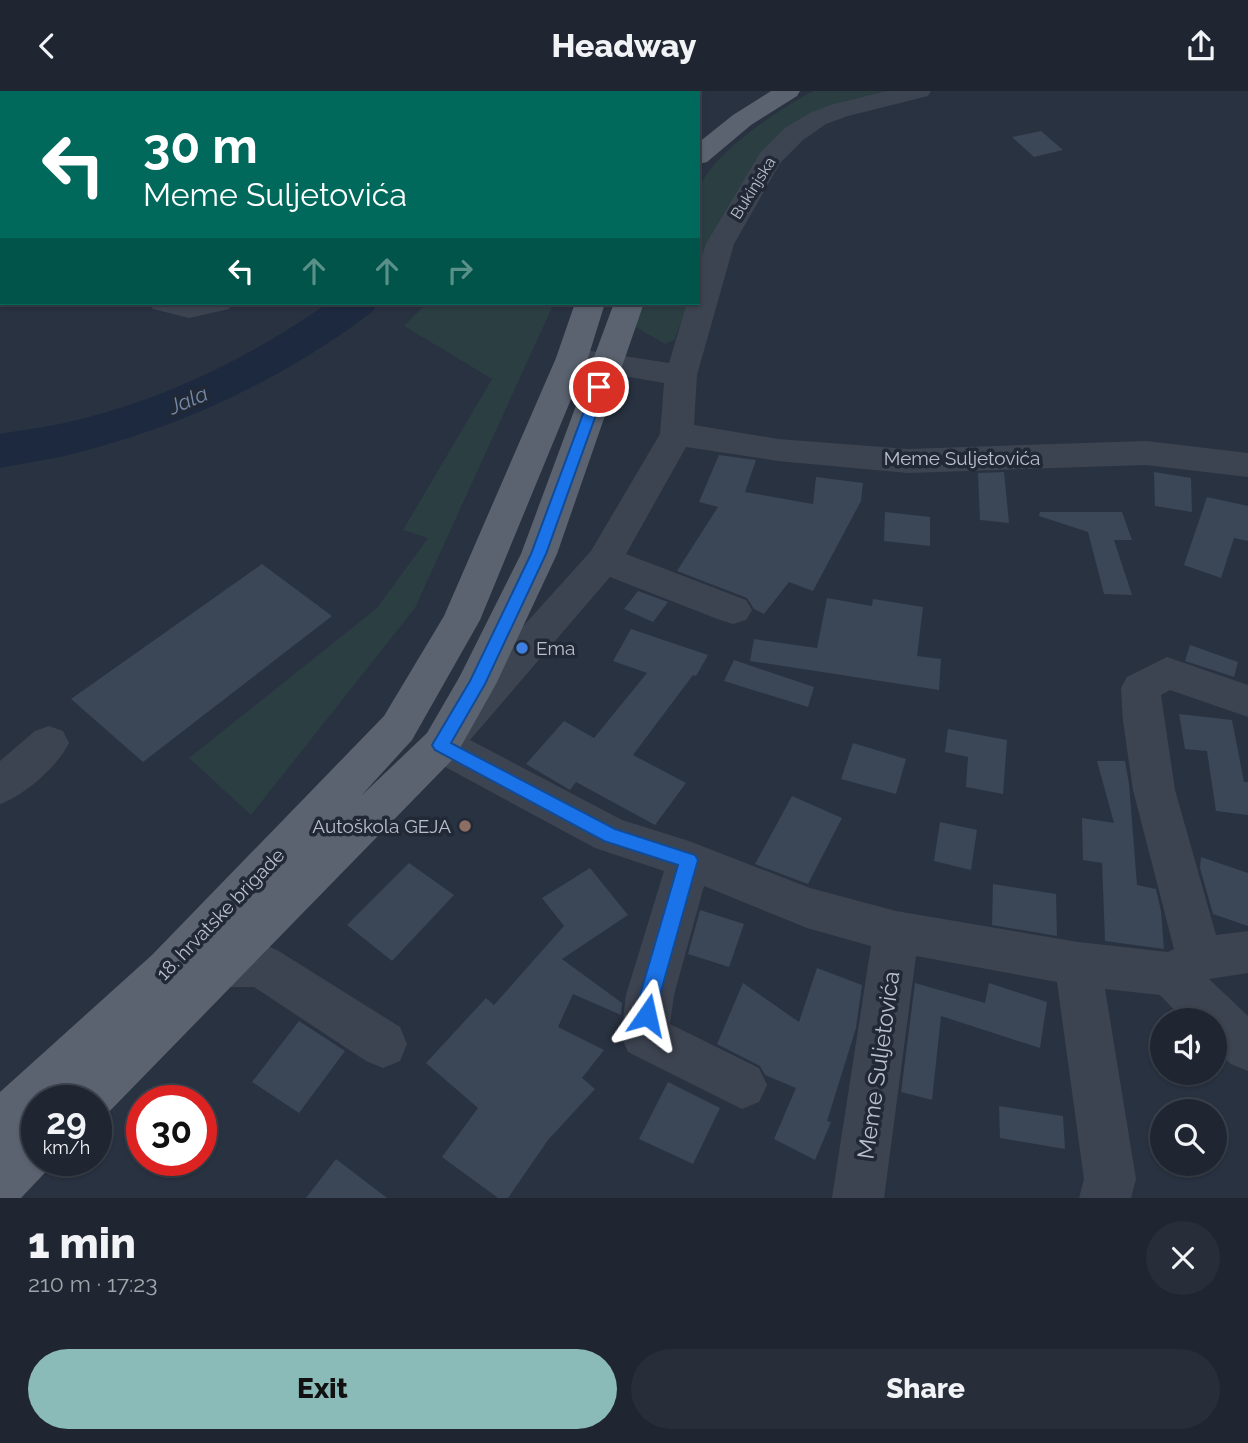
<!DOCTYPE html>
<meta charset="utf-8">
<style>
:root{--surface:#1f2631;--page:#272e39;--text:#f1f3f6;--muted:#a1a5ab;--line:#3c434d;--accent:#8bbbb9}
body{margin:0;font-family:Raleway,sans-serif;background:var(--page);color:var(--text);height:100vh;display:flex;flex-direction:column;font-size:26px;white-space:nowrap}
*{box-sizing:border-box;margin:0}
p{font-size:23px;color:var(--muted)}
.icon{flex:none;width:38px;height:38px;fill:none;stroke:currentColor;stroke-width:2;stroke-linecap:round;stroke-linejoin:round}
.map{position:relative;height:1107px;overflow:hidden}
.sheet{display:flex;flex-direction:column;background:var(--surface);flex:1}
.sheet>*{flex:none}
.guide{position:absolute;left:0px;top:0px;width:700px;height:214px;box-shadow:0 2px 5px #0004,0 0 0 2px var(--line);background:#00695c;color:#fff;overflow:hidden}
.fabs{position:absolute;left:1150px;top:917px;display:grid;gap:14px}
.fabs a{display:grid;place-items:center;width:77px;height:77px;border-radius:50%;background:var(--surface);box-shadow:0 2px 5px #0004,0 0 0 2px var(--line);font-size:35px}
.speed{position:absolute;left:21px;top:994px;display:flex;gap:14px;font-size:35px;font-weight:700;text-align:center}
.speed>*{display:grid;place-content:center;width:91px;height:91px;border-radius:50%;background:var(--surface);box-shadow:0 2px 5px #0004,0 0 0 2px var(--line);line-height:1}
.speed small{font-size:18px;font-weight:400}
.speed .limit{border:10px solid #d22;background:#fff;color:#111}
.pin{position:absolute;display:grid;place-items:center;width:60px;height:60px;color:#fff;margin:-30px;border:4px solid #fff;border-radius:50%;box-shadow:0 2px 7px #0007}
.me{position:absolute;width:77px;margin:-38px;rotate:11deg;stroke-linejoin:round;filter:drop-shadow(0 0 5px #0008)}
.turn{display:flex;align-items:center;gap:24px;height:147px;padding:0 28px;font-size:32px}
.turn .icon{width:91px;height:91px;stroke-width:2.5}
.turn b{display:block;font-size:49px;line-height:60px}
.lanes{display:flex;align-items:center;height:66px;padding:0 28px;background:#0003;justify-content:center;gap:35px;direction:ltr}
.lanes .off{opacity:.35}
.round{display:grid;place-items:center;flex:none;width:74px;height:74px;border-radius:37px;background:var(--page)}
.summary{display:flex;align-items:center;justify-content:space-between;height:119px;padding:0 28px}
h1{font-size:42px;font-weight:800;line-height:52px}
.cta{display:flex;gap:14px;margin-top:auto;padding:14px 28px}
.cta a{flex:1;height:80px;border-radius:42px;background:var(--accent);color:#111;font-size:28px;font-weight:800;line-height:80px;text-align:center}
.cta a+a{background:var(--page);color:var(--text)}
header{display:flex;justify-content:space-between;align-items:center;height:91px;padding:0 28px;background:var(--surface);font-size:32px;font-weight:800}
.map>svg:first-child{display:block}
</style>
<header><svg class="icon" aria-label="back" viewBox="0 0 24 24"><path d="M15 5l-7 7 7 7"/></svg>Headway<svg class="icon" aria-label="share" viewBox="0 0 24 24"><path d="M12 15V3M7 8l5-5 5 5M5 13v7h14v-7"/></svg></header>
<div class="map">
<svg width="1248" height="1107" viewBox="0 0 1248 1107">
<rect width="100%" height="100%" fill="#293241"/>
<path fill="#2b3e42" d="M813 0H889L787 38 698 187C698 169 694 116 698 101 709 63 780 18 813 0Z
M427 212H554L415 517 251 724 189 667 377 517 428 447 403 439 492 288 404 235Z
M645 212H689L674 249 665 253 634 235Z"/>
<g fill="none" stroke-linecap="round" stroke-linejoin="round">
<path fill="#1c293f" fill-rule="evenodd" d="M588 0H625L587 2Z
M328 212H378L372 221C284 287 190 332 84 360 56 368 28 371 0 377V343C28 338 57 335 85 327 172 305 254 264 328 212Z"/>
</g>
<path fill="#3b4656" d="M1041 40 1063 59 1034 66 1012 46Z
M719 364 756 369 745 401 813 413 816 386 863 392 861 410 813 500 789 491 764 523 754 518 747 507 677 480 718 416 699 411Z
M1004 381 1009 432 980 429 978 382Z
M1154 381 1191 387 1192 421 1155 415Z
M1207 406 1248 415V450L1234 447 1221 487 1184 474Z
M885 421 930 426V455L884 450Z
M1040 421H1122L1132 449H1114L1132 504 1104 503 1088 441 1039 425Z
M262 473 332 525 143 671 71 608Z
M638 500 668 511 653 531 624 518Z
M827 507 872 515 873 508 923 516 917 565 941 568 939 599 750 570 754 548 817 557Z
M631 538 708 564 696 585 693 584 633 664 686 692 655 734 576 691 570 699 526 673 564 630 594 647 647 582 613 570Z
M1190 554 1238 571 1234 586 1185 570Z
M734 569 814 596 808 616 724 590Z
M1179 623 1232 629 1244 691H1248V724L1216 720 1207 660 1185 658Z
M948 638 1007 649 1003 703 966 696 968 666 945 661Z
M853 652 906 668 896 703 841 688Z
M1097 670H1125L1129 693 1137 794 1156 798 1161 820 1164 858 1105 850 1102 772 1083 769 1082 727 1114 732Z
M792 705 842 727 808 793 755 773Z
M940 731 977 739 971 779 934 770Z
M1201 766 1248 782V835L1213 823 1200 777Z
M409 772 454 804 392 870 347 834Z
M590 777 628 824 562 868 622 912 621 924 573 903 558 936 604 959 582 987 595 998 548 1049 508 1107H498L442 1066 478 1017 426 972 486 907 494 914 564 835 542 807Z
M993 793 1056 803 1057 845 992 834Z
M700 819 744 833 729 876 688 863Z
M817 877 862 894 856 937 827 1030 831 1031 815 1069 774 1048 796 997 765 984 760 975 717 953 743 892 799 931Z
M915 892 985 912 989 892 1047 911 1040 957 941 925 932 1009 901 1001Z
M299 930 345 960 299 1022 252 991Z
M668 991 720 1017 693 1073 639 1048Z
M999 1015 1063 1025 1065 1058 1000 1047Z
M336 1068 387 1107H306Z"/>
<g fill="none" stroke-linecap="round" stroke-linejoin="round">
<path fill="#3d4451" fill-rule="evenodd" d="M104 0H131L103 2Z
M505 0H530L504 2Z
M887 0H931L928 5 848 25 826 33 803 49 780 72 734 153 697 284 694 334 778 348 908 358 1146 350 1248 362V386L1146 374 908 382 778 370 686 356 626 463 746 509 752 519 746 529 733 533 720 529 610 486 470 649 622 729 689 750 810 797 896 820 1078 851 1168 861 1174 858 1133 699 1123 630 1121 597 1127 586 1167 566 1248 594V626L1170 599 1161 604 1175 699 1216 844 1248 840V882L1209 888 1248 925V980L1231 973 1214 958V929H1184L1160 904 1105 898 1136 1088 1131 1107H1079L1084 1088 1057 891 916 865 884 1107H832L871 855 807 837 704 795 674 904 670 933 759 977 767 994 759 1011 742 1018 628 961 621 945 626 904 664 780 595 757 427 666 421 654 427 642 591 460 660 343 664 292 561 274 556 267 561 260 572 257 669 272 687 212H698V177L706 153 760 62 785 37 808 23 830 14Z
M2 51V67L0 68V52Z
M0 107H2V124H0Z
M149 212H233L229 218 189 227 153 218Z
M49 635 63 640 69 652C57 676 25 704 0 713V670L35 640Z
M221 852H261L277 859 400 936 407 953 400 970 383 977 366 970 254 896H221L205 889 198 874 205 859Z"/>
<path fill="#5b6370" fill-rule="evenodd" d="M771 0H800L797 5 751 34 707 71 698 73V52L733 24Z
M575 212H605L588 267 480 529 412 649 361 705 427 642 460 585 521 463 614 212H644L557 463 496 593 455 666 102 1028 96 1030V1010H37V1069H57L21 1107H0V1001L152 864 384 625 444 525 556 267Z"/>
</g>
<path fill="#1a73e8" stroke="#114b97" stroke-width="2" d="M599 292 606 296 546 463 485 593 451 652 615 738 695 764 698 769 660 904 654 931 647 934 640 931 637 924 640 904 678 774 604 750 435 659 432 654 470 590 531 463 593 296Z"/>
<circle fill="#3f7fe0" stroke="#212936" stroke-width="2.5" cx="522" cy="557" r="7"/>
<circle fill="#8d6e63" stroke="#212936" stroke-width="2.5" cx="465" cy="735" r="7"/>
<g text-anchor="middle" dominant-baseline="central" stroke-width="7" stroke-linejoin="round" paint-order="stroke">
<g font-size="16" fill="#bac0cb" stroke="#212936">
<text transform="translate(753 97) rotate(-58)">Bukinjska</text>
</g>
<g font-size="19" fill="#bac0cb" stroke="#212936">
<text x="962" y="367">Meme Suljetovića</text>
<text transform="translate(220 823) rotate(-46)">18. hrvatske brigade</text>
</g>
<g font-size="19" fill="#bac0cb" stroke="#212936" text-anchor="start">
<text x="536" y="557">Ema</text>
<text x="451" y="735" text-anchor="end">Autoškola GEJA</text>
</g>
<g font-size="21" font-style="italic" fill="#7689a7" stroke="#212936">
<text transform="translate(188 309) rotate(-23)">Jala</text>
</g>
<g font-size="23" fill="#bac0cb" stroke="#212936">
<text transform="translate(878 974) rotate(-82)">Meme Suljetovića</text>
</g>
</g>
</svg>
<div class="fabs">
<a><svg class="icon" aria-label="sound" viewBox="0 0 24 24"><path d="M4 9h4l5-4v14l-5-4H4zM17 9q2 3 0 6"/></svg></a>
<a><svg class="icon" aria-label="search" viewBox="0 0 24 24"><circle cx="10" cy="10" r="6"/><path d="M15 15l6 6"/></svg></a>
</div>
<div class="speed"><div>29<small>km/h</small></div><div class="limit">30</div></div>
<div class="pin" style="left:599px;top:296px;background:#d93025"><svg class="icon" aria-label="arrive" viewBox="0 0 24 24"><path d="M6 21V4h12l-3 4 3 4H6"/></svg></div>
<svg class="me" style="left:647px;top:924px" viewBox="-20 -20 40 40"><path d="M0-17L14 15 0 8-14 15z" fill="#1a73e8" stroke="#fff" stroke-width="4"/></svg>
<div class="guide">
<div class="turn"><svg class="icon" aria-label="left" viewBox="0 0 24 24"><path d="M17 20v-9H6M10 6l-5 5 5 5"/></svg><div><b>30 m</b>Meme Suljetovića</div></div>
<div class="lanes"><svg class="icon" aria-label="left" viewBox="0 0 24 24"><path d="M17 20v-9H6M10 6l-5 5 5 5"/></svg><svg class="icon off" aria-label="ahead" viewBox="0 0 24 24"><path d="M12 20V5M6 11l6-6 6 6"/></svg><svg class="icon off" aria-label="ahead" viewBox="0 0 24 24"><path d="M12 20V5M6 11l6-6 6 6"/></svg><svg class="icon off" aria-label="right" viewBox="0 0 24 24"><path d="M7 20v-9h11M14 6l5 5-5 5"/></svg></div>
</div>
</div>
<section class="sheet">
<div class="summary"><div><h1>1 min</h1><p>210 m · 17:23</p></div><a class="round"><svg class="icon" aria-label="close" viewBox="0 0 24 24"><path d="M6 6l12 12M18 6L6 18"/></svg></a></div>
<div class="cta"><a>Exit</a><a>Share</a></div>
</section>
